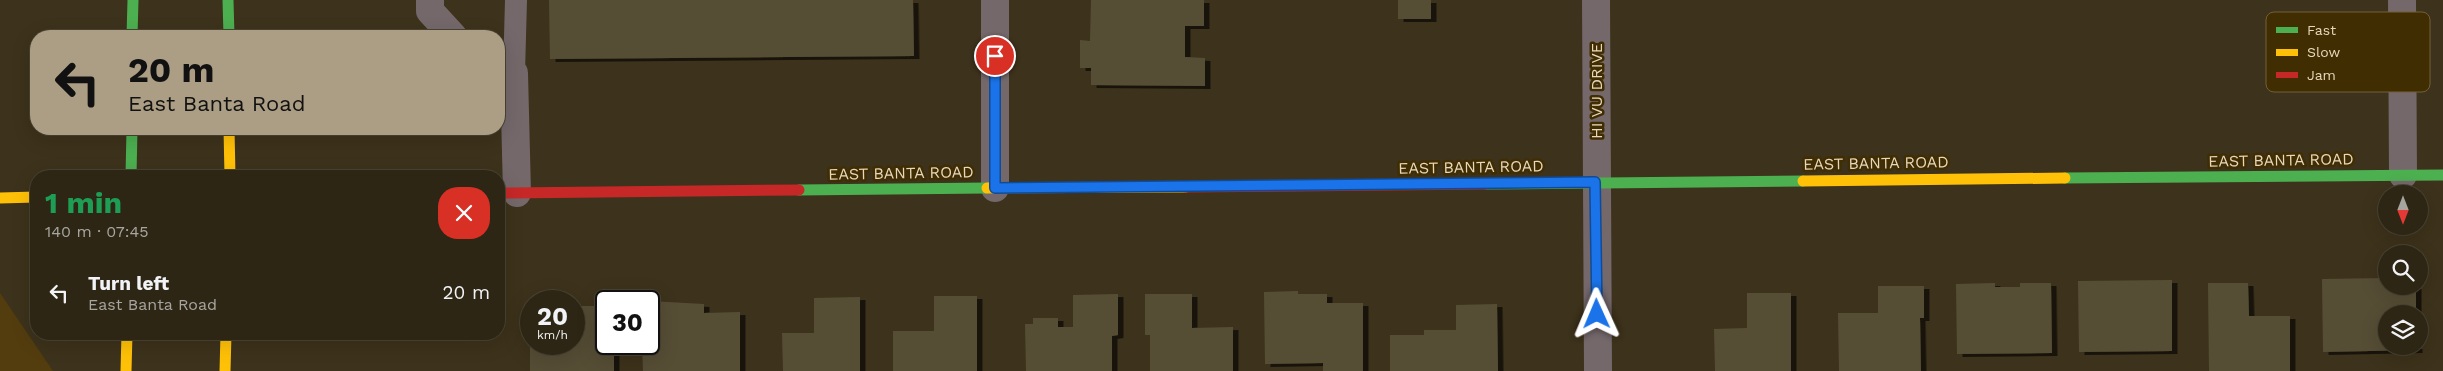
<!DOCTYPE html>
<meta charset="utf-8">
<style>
:root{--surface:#2e2614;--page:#3a3222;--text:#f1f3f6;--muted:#a7a5a0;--line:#494334}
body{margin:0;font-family:"Work Sans",sans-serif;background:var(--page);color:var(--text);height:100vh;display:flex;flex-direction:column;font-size:19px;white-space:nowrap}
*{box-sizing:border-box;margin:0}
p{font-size:16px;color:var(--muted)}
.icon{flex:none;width:28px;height:28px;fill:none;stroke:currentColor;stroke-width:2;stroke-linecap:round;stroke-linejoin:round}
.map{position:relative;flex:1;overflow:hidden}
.side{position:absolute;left:30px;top:170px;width:475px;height:170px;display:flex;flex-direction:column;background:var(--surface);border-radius:20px;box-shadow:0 5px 20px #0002,0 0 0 1px var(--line)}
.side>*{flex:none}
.top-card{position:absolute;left:30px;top:30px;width:475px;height:105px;border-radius:20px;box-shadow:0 5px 20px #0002,0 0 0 1px var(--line);background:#ac9e84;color:#111;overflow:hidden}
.needle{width:32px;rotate:180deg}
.fabs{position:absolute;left:2378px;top:185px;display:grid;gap:10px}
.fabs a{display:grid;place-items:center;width:50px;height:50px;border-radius:50%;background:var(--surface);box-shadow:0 5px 20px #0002,0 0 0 1px var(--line);font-size:25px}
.speed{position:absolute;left:520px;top:290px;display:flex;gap:10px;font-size:25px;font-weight:700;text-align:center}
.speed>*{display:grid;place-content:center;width:65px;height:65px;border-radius:50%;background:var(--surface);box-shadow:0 5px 20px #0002,0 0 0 1px var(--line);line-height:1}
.speed small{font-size:12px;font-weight:400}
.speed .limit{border:2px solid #111;border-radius:8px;background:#fff;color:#111}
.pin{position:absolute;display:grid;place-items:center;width:42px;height:42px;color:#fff;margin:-21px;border:2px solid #fff;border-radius:50%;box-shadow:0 1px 5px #0007}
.me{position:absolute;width:55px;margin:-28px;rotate:359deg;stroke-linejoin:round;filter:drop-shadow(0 0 4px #0008)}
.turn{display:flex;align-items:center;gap:18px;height:105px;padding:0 15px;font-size:22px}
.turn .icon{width:65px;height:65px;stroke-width:2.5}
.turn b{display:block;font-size:35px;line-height:42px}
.round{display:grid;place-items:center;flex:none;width:52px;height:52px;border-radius:20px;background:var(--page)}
.headline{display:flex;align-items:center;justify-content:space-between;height:85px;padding:0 15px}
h1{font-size:30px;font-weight:700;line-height:38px;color:#1e9e55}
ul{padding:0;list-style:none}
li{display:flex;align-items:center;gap:15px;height:75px;padding:0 15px}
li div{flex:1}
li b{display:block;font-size:19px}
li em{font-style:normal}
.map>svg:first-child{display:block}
</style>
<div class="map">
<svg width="2443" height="371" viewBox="0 0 2443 371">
<defs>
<filter id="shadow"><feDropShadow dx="5.5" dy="3" stdDeviation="0" flood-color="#0009"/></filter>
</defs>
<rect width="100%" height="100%" fill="#3d321b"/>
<path fill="#533d0f" d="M0 293 53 371H0Z"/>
<path fill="#564e36" filter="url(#shadow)" d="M549 0H913L914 56 550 59Z
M1091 0H1204V26H1185V57L1205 58V86L1091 85V68H1080V40L1090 41Z
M1398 0H1431V19H1398Z
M2386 278V286H2416V314H2386V346H2417V350L2323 352 2322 279Z
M2172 280V351L2079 352 2078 281Z
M1995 283V287H2020V283H2051L2052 353 1957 354 1956 284Z
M2208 283H2248L2249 316H2290V371H2209Z
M1878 286H1924V318H1920L1921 371H1839L1838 313H1878Z
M1298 291V294H1327V303H1363V371H1323V363L1265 364 1264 292Z
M1747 293H1791V371H1715L1714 329 1747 328Z
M1118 294V335L1112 336V371H1026L1025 324H1033V318H1058V327H1073V295Z
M1145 294H1192V328L1233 327V371H1150V335H1145Z
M934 296H977V371H893V331H934Z
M860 297V371H783L782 333H814V298Z
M649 301 704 304V313L740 312V371H643L642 344H649Z
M1497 304 1498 371H1390V335H1424V330H1456V305Z
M576 306H606V344H614V371H530V344H574V341H576Z"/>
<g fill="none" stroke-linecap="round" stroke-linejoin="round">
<path stroke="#74686b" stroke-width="22" d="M514 73 516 0"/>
<path stroke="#74686b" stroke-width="28" d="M430 0V11L453 36
M995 0V188
M1596 0 1598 371
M2402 0 2403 175
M499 64 514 73 517 193"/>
<path stroke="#4caf50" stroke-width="11" d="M228 0 229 36
M132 36 133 0
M131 176 132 129
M2065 178 2443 175
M1487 184 1803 181
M799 190 987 188"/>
<path stroke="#ffc107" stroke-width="11" d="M229 129 230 176
M1803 181 2065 178
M987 188 1186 187
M0 198 36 197
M126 371 127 334
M225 371 226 334"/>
<path stroke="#c62828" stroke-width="11" d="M1186 187 1487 184
M499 193 799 190"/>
</g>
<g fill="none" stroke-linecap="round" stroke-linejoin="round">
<defs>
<path id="route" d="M995 56V188L1595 182 1597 314"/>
</defs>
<use href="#route" stroke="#114b97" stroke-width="12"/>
<use href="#route" stroke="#1a73e8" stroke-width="9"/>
</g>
<g text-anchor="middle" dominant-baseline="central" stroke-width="5" stroke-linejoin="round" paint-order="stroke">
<g font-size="16" fill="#e7d8bd" stroke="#402d01">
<text transform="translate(1596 91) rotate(-90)">HI VU DRIVE</text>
<text transform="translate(2281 160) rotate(-1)">EAST BANTA ROAD</text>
<text transform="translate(1876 163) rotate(-1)">EAST BANTA ROAD</text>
<text transform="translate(1471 167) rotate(-1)">EAST BANTA ROAD</text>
<text transform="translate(901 173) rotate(-1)">EAST BANTA ROAD</text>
</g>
</g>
<rect x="2266" y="12" width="164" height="80" rx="8" fill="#402d01" stroke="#726039" stroke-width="1"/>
<rect x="2276" y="27" width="22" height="6" fill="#4caf50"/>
<rect x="2276" y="49" width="22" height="7" fill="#ffc107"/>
<rect x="2276" y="72" width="22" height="6" fill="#c62828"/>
<g font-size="14" fill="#e7d8bd">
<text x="2307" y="35">Fast</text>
<text x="2307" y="57">Slow</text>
<text x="2307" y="80">Jam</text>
</g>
</svg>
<div class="fabs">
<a><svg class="needle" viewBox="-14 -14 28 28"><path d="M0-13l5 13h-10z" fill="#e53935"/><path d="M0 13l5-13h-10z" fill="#a7a5a0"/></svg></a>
<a><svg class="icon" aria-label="search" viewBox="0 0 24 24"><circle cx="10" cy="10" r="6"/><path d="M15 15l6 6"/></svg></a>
<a><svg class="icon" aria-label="layers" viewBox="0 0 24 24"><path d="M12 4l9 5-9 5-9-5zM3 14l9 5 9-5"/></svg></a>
</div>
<div class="speed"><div>20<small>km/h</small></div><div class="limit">30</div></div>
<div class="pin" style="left:995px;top:56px;background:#d93025"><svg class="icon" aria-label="arrive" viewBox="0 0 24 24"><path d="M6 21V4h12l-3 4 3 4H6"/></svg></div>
<svg class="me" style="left:1597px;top:314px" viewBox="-20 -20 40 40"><path d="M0-17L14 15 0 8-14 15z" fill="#1a73e8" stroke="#fff" stroke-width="4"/></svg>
<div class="top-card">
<div class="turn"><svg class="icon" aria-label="left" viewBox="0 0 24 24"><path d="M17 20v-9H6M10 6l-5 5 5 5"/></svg><div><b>20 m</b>East Banta Road</div></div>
</div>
<section class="side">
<div class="headline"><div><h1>1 min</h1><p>140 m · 07:45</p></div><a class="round" style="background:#d93025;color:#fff"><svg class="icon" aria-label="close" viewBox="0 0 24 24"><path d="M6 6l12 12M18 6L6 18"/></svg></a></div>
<ul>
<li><svg class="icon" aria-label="left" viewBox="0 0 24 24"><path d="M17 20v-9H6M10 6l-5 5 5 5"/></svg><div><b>Turn left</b><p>East Banta Road</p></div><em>20 m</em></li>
</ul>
</section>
</div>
